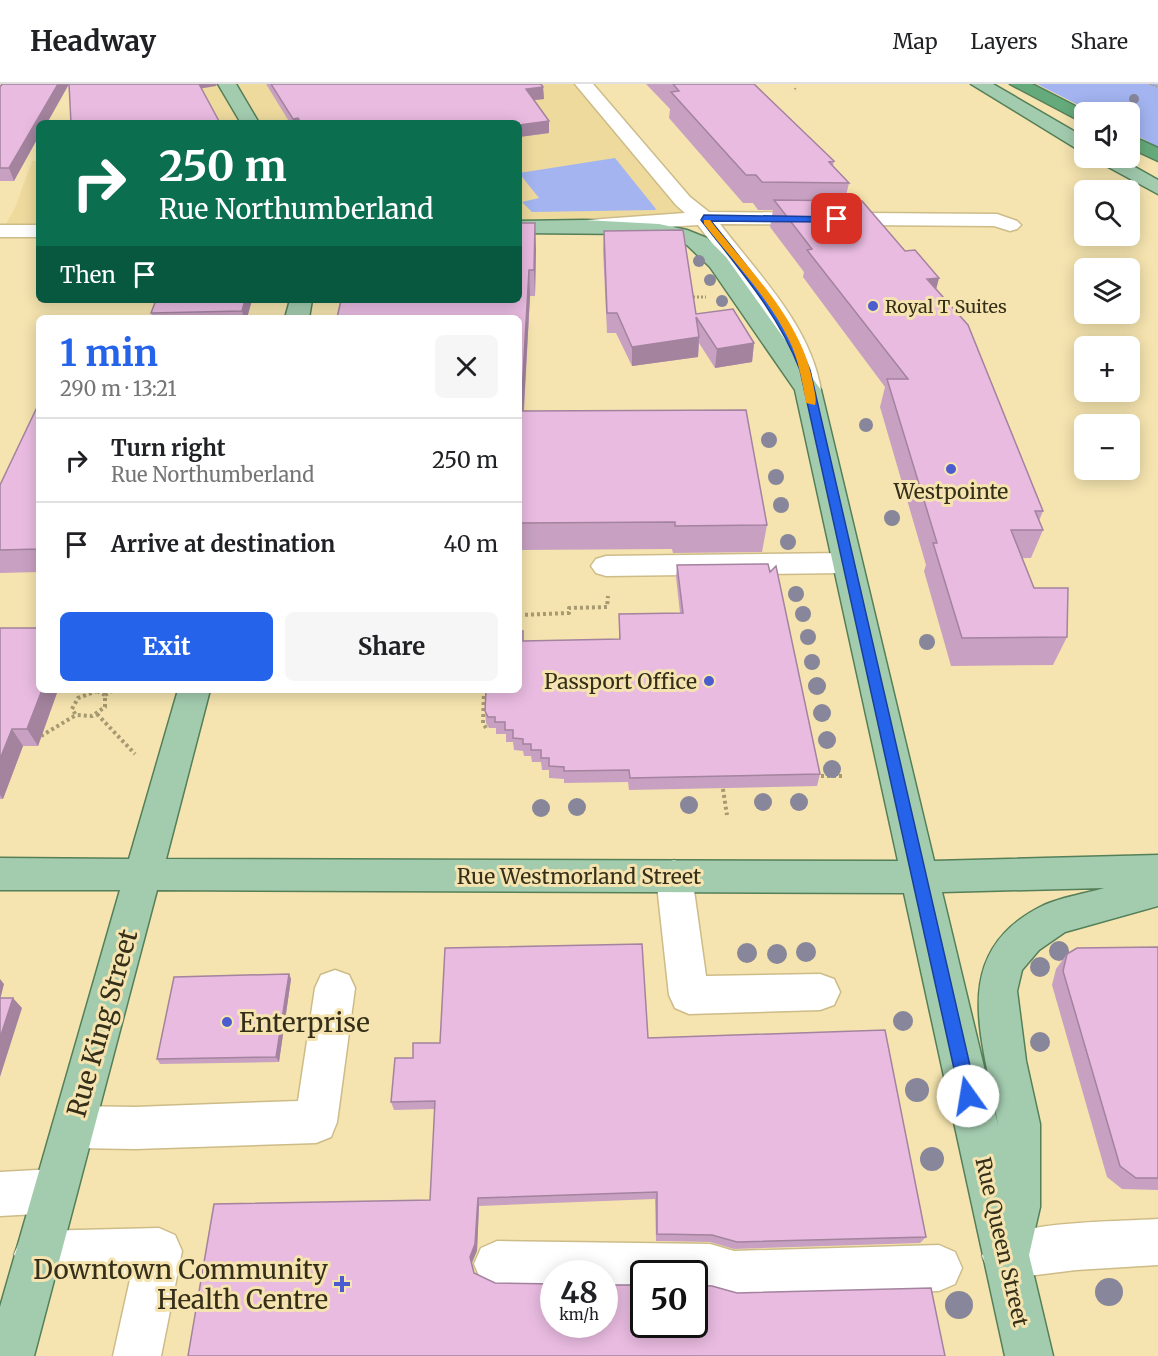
<!DOCTYPE html>
<meta charset="utf-8">
<style>
:root{--surface:#fff;--page:#f6f6f6;--text:#202124;--muted:#757577;--line:#e0e0e0;--accent:#2563eb}
body{margin:0;font-family:Merriweather,serif;background:var(--page);color:var(--text);height:100vh;display:flex;flex-direction:column;font-size:22px;white-space:nowrap}
*{box-sizing:border-box;margin:0}
p{font-size:20px;color:var(--muted)}
.icon{flex:none;width:33px;height:33px;fill:none;stroke:currentColor;stroke-width:2;stroke-linecap:round;stroke-linejoin:round}
.map{position:relative;flex:1;overflow:hidden}
.sheet{position:absolute;left:36px;top:231px;width:486px;height:378px;display:flex;flex-direction:column;background:var(--surface);border-radius:9px;box-shadow:0 3px 15px #0003}
.sheet>*{flex:none}
.banner{position:absolute;left:36px;top:36px;width:486px;height:183px;border-radius:9px;box-shadow:0 3px 15px #0003;background:#0b6e4f;color:#fff;overflow:hidden}
.tools{position:absolute;left:1074px;top:18px;display:grid;gap:12px}
.tools a{display:grid;place-items:center;width:66px;height:66px;border-radius:9px;background:var(--surface);box-shadow:0 3px 15px #0003;font-size:30px}
.speed{position:absolute;left:540px;top:1176px;display:flex;gap:12px;font-size:30px;font-weight:700;text-align:center}
.speed>*{display:grid;place-content:center;width:78px;height:78px;border-radius:50%;background:var(--surface);box-shadow:0 3px 15px #0003;line-height:1}
.speed small{font-size:15px;font-weight:400}
.speed .limit{border:3px solid #111;border-radius:9px;background:#fff;color:#111}
.pin{position:absolute;display:grid;place-items:center;width:51px;height:51px;color:#fff;margin:-26px;border-radius:12px;box-shadow:0 3px 9px #0006}
.me{position:absolute;width:66px;margin:-33px;rotate:347deg;stroke-linejoin:round;filter:drop-shadow(0 0 4px #0008)}
.turn{display:flex;align-items:center;gap:21px;height:126px;padding:0 24px;font-size:27px}
.turn .icon{width:78px;height:78px;stroke-width:2.5}
.turn b{display:block;font-size:42px;line-height:51px}
.then{display:flex;align-items:center;height:57px;padding:0 24px;background:#0003;gap:12px;font-size:22px}
.round{display:grid;place-items:center;flex:none;width:63px;height:63px;border-radius:9px;background:var(--page)}
.head{display:flex;align-items:center;justify-content:space-between;height:102px;padding:0 24px}
h1{font-size:36px;font-weight:700;line-height:45px;color:var(--accent)}
.cta{display:flex;gap:12px;margin-top:auto;padding:12px 24px}
.cta a{flex:1;height:69px;border-radius:9px;background:var(--accent);color:#fff;font-size:24px;font-weight:700;line-height:69px;text-align:center}
.cta a+a{background:var(--page);color:var(--text)}
ul{padding:0;list-style:none}
li{display:flex;align-items:center;gap:18px;height:84px;padding:0 24px;border-top:2px solid var(--line)}
li div{flex:1}
li b{display:block;font-size:22px}
li em{font-style:normal}
header{display:flex;align-items:center;gap:36px;box-sizing:border-box;height:84px;padding:0 30px;background:var(--surface);border-bottom:2px solid var(--line)}
header strong{font-size:28px}
nav{display:flex;gap:33px;margin-inline-start:auto;font-size:21px}
.map>svg:first-child{display:block}
</style>
<header>
<strong>Headway</strong>
<nav><a>Map</a><a>Layers</a><a>Share</a></nav>
</header>
<div class="map">
<svg width="1158" height="1272" viewBox="0 0 1158 1272">
<rect width="100%" height="100%" fill="#f5e4af"/>
<path fill="#eeda9d" d="M139 0H587L704 134 519 143V39H96Z
M32 77H39V147H2L15 124Z"/>
<path fill="#a3b4f1" d="M1037 0H1158V63L1130 48V28H1092Z
M615 74 656 125 655 126 532 128 522 118 539 114 519 89Z"/>
<g fill="none" stroke-linecap="round" stroke-linejoin="round">
<defs>
<path id="minor" d="M575 0H593L690 113 709 128 997 130 1017 137 1021 141 1017 145 1010 147 994 142 720 140C759 191 810 241 821 306L817 311 808 314 799 311 782 257 769 235 698 141 588 148 581 146 577 142 581 138 588 136 685 129 676 121Z
M0 141H39V153H0Z
M847 469 857 472 862 479 857 486 847 489 606 492 596 489 591 482 596 475 606 472Z
M674 776 687 781 692 792 706 892 820 890 834 895 840 908 834 921 820 926 689 930 675 924 669 911 656 792 661 781Z
M335 886 349 891 355 904 337 1038 331 1053 316 1059 135 1065 73 1064 58 1058 52 1043 58 1028 73 1022 135 1023 298 1017 315 904 321 891Z
M55 1085 71 1091 77 1107 71 1123 55 1129 0 1132V1088Z
M1158 1135V1181L1076 1186 1005 1195 989 1188 982 1172 989 1156C1035 1137 1107 1138 1158 1135Z
M159 1144 175 1151 182 1167 161 1272H113L131 1191 37 1193 21 1186 14 1170 21 1154 37 1147Z
M497 1157 710 1160 734 1167 939 1161 955 1168 962 1184 955 1200 939 1207 734 1213 710 1206H694V1190H644V1205H604V1190H554V1204L497 1203 481 1196 474 1180 481 1164Z"/>
<path id="major" d="M218 0H236L259 39H241Z
M971 0H993L1084 53V67L1077 65Z
M1096 74H1119L1158 96V110L1099 78Z
M584 136 659 140 687 146 707 154 726 173 821 306 934 777 1158 771V822L1065 848 1039 866 1022 886 1017 907 1026 977 1040 1040V1123L1029 1171 1053 1272H1005L904 809 157 806 34 1272H0V1223L120 806H0V774L129 775 178 606H210L166 775 898 777 795 306 710 183 687 161 674 156 635 150 519 149V137ZM1104 804C1084 810 1061 813 1042 822 945 870 985 959 998 1041L942 808Z
M290 216H312L309 234H285Z"/>
<path id="highway" d="M1010 0H1032L1087 28H1084V39Z
M1130 51 1158 64V77L1130 64Z"/>
</defs>
<use href="#minor" stroke="#cdbc88" stroke-width="3"/>
<use href="#major" stroke="#547f58" stroke-width="3"/>
<use href="#highway" stroke="#547f58" stroke-width="3"/>
<path stroke="#a79a72" stroke-width="2" stroke-dasharray="1.5 1.5" stroke-linecap="butt" d="M1150 0 1158 3
M795 4 796 7"/>
<path stroke="#a79a72" stroke-width="3" stroke-dasharray="2 2" stroke-linecap="butt" d="M689 213H706"/>
<path stroke="#a79a72" stroke-width="4" stroke-dasharray="3 3" stroke-linecap="butt" d="M519 531 569 529V524L607 523 608 512
M78 606 81 611
M484 606 483 639 486 644
M97 607 105 611V623L92 632 76 631 72 625 78 614Z
M105 611 114 606
M97 630 135 670
M41 652 76 631
M815 692H844
M722 699 727 731"/>
<use href="#minor" fill="#fff" fill-rule="evenodd"/>
<use href="#major" fill="#a3ccaf" fill-rule="evenodd"/>
<use href="#highway" fill="#65aa7a" fill-rule="evenodd"/>
</g>
<g fill="#88869a">
<circle cx="1134" cy="15" r="5"/>
<circle cx="699" cy="177" r="6"/>
<circle cx="710" cy="196" r="6"/>
<circle cx="722" cy="217" r="6"/>
<circle cx="866" cy="341" r="7"/>
<circle cx="769" cy="356" r="8"/>
<circle cx="776" cy="393" r="8"/>
<circle cx="781" cy="421" r="8"/>
<circle cx="892" cy="434" r="8"/>
<circle cx="788" cy="458" r="8"/>
<circle cx="796" cy="510" r="8"/>
<circle cx="803" cy="530" r="8"/>
<circle cx="808" cy="553" r="8"/>
<circle cx="927" cy="558" r="8"/>
<circle cx="812" cy="578" r="8"/>
<circle cx="817" cy="602" r="9"/>
<circle cx="822" cy="629" r="9"/>
<circle cx="827" cy="656" r="9"/>
<circle cx="832" cy="685" r="9"/>
<circle cx="763" cy="718" r="9"/>
<circle cx="799" cy="718" r="9"/>
<circle cx="689" cy="721" r="9"/>
<circle cx="577" cy="723" r="9"/>
<circle cx="541" cy="724" r="9"/>
<circle cx="1059" cy="867" r="10"/>
<circle cx="806" cy="868" r="10"/>
<circle cx="747" cy="869" r="10"/>
<circle cx="777" cy="870" r="10"/>
<circle cx="1040" cy="883" r="10"/>
<circle cx="903" cy="937" r="10"/>
<circle cx="1040" cy="958" r="10"/>
<circle cx="917" cy="1006" r="12"/>
<circle cx="932" cy="1075" r="12"/>
<circle cx="1109" cy="1208" r="14"/>
<circle cx="959" cy="1221" r="14"/>
</g>
<path fill="#c8a1c2" d="M69 0 47 39H39L14 97H0V3Z
M266 0H541L543 3 544 15 534 16 549 37V49L519 53V39H290Z
M646 0H754L834 77 833 82 849 99 845 116 905 167 939 194 936 205 1043 427 1039 437 1043 446 1031 474H1022L1034 504 1067 553 1053 581 951 582 924 487 926 481 880 323 885 303 803 193 804 188 770 143 773 126H758L753 119H743L669 34 670 25Z
M604 147 696 230 754 259 752 278 715 284 699 259 698 273 632 282 616 249H607L603 166Z
M536 165 535 212H530L524 327 767 441 762 468 673 469 672 465 519 466V234H337Z
M156 216H252L247 234H153L151 229Z
M39 319V488L0 489V401Z
M677 481 770 488 820 690 817 702 629 706 628 698 564 699V695L549 694V686H542L541 678H532L531 672H524L523 667 514 666 513 658H506V650H496V644H489L486 639 485 627 523 557 619 555V530L680 529 676 493Z
M0 544 39 606H58L38 662H23L3 715H0Z
M1158 863V1106L1122 1105 1107 1093 1052 901 1056 885 1067 870Z
M289 890 291 895 279 978 160 980 157 975Z
M648 954 926 1153 920 1159 734 1165 710 1158 656 1157 655 1115 479 1122 477 1167 188 1272 430 1116 435 1025 394 1026 391 1018 413 974Z"/>
<path fill="#a3839e" d="M58 0H69L47 39H39V52L14 97 9 84Z
M197 0H217L216 2 198 5Z
M543 3 544 15 526 17V5Z
M298 34 299 39H293V35Z
M549 37V49L519 53V41Z
M535 139 536 165 535 212 534 186Z
M529 186 530 212 522 354 521 327Z
M939 194 932 221 927 195Z
M245 216H252L247 234H244L242 227Z
M699 253 698 273 632 282V263Z
M754 259 752 278 715 284 717 265Z
M42 606H58L38 662 27 645Z
M12 645 23 662 3 715 0 711V675Z
M289 890 291 895 279 978 276 973Z
M0 895 4 900 0 916Z
M13 914 22 924 0 993V954Z
M478 1114 479 1122 477 1167 472 1179 470 1173Z"/>
<path fill="#e9bbe1" stroke="#a3839e" stroke-width="1.5" d="M2 0H58L9 84H0V3Z
M69 0H199L220 39H71Z
M271 0H541L543 3 526 5 549 37 519 41V39H301L298 34 293 35Z
M673 0H754L834 77 829 78 849 99 762 98 756 91H746L671 8 679 7Z
M774 116 862 117 905 167 915 166 939 194 927 195 968 241 1043 427H1035L1043 446H1011L1034 504H1068L1067 553 962 554 933 459H937L887 295H908L807 166 812 165Z
M519 139H535L534 186H529L521 327 746 326 767 441 675 442V438L519 439V234H337L341 216H519Z
M683 146 696 230 733 225 754 259 717 265 696 233 699 253 632 263 617 229H607L604 147Z
M156 216H245L242 227 151 229Z
M39 319V465L0 466V401Z
M768 480 770 488 776 482 820 690 630 694 629 686 564 687V683L549 682V674H541V666H531V660H523V655L513 654V646H505V638H495V633H488L485 627 486 606H519V547H523V557L620 555 619 530 683 529 677 481Z
M0 544H39V578L38 581H39V606H42L27 645H12L0 675Z
M642 860 648 954 885 946 926 1153 737 1158 712 1151 657 1150V1108L478 1114 475 1160 470 1173 474 1189 495 1199 554 1200V1240H604V1201H644V1240H694V1201L712 1202 737 1209 931 1204 945 1272H188L214 1120 430 1116 435 1017 391 1018 395 974H413V959H440L445 864Z
M1158 863V1094H1136L1120 1082 1063 887 1067 870 1077 864Z
M289 890 276 973 157 975 174 893Z
M0 914H13L0 954Z
M602 1186 603 1190H555L556 1187Z
M647 1186H694V1190H647Z"/>
<path fill="#2563eb" stroke="#184099" stroke-width="1.5" d="M704 131 837 133 841 135 837 138 711 137C748 184 788 229 810 286L977 1012 974 1019 968 1021 962 1019 960 1012 800 286C778 229 738 184 701 136Z"/>
<path fill="#f59e0b" d="M704 136H710C748 185 802 236 813 299 814 306 817 315 815 321L806 319C802 297 799 277 789 256 769 214 733 177 704 140Z"/>
<g fill="#4b5bd0" stroke="#f5e4af" stroke-width="2">
<circle cx="873" cy="222" r="6"/>
<circle cx="951" cy="385" r="6"/>
<circle cx="709" cy="597" r="6"/>
<circle cx="227" cy="938" r="6"/>
<path d="M339 1191h6v6h6v6h-6v6h-6v-6h-6v-6h6z"/>
</g>
<g text-anchor="middle" dominant-baseline="central" stroke-width="6" stroke-linejoin="round" paint-order="stroke">
<g font-size="18" fill="#352f19" stroke="#f5e4af" text-anchor="start">
<text x="885" y="222">Royal T Suites</text>
</g>
<g font-size="21" fill="#352f19" stroke="#f5e4af">
<text x="951" y="407">Westpointe</text>
<text x="697" y="597" text-anchor="end">Passport Office</text>
</g>
<g font-size="21" fill="#352f19" stroke="#f5e4af">
<text x="579" y="792">Rue Westmorland Street</text>
<text transform="translate(1002 1158) rotate(77)">Rue Queen Street</text>
</g>
<g font-size="26" fill="#352f19" stroke="#f5e4af" text-anchor="start">
<text x="239" y="938">Enterprise</text>
<text x="328" y="1185" text-anchor="end">Downtown Community<tspan x="328" dy="30">Health Centre</tspan></text>
</g>
<g font-size="26" fill="#352f19" stroke="#f5e4af">
<text transform="translate(102 939) rotate(-74)">Rue King Street</text>
</g>
</g>
</svg>
<div class="tools">
<a><svg class="icon" aria-label="sound" viewBox="0 0 24 24"><path d="M4 9h4l5-4v14l-5-4H4zM17 9q2 3 0 6"/></svg></a>
<a><svg class="icon" aria-label="search" viewBox="0 0 24 24"><circle cx="10" cy="10" r="6"/><path d="M15 15l6 6"/></svg></a>
<a><svg class="icon" aria-label="layers" viewBox="0 0 24 24"><path d="M12 4l9 5-9 5-9-5zM3 14l9 5 9-5"/></svg></a>
<a>+</a>
<a>−</a>
</div>
<div class="speed"><div>48<small>km/h</small></div><div class="limit">50</div></div>
<div class="pin" style="left:837px;top:135px;background:#d93025"><svg class="icon" aria-label="arrive" viewBox="0 0 24 24"><path d="M6 21V4h12l-3 4 3 4H6"/></svg></div>
<svg class="me" style="left:968px;top:1012px" viewBox="-20 -20 40 40"><circle r="19" fill="#fff"/><path d="M0-13L10 11 0 6-10 11z" fill="#2563eb"/></svg>
<div class="banner">
<div class="turn"><svg class="icon" aria-label="right" viewBox="0 0 24 24"><path d="M7 20v-9h11M14 6l5 5-5 5"/></svg><div><b>250 m</b>Rue Northumberland</div></div>
<div class="then">Then<svg class="icon" aria-label="arrive" viewBox="0 0 24 24"><path d="M6 21V4h12l-3 4 3 4H6"/></svg></div>
</div>
<section class="sheet">
<div class="head"><div><h1>1 min</h1><p>290 m · 13:21</p></div><a class="round"><svg class="icon" aria-label="close" viewBox="0 0 24 24"><path d="M6 6l12 12M18 6L6 18"/></svg></a></div>
<ul>
<li><svg class="icon" aria-label="right" viewBox="0 0 24 24"><path d="M7 20v-9h11M14 6l5 5-5 5"/></svg><div><b>Turn right</b><p>Rue Northumberland</p></div><em>250 m</em></li>
<li><svg class="icon" aria-label="arrive" viewBox="0 0 24 24"><path d="M6 21V4h12l-3 4 3 4H6"/></svg><div><b>Arrive at destination</b></div><em>40 m</em></li>
</ul>
<div class="cta"><a>Exit</a><a>Share</a></div>
</section>
</div>
